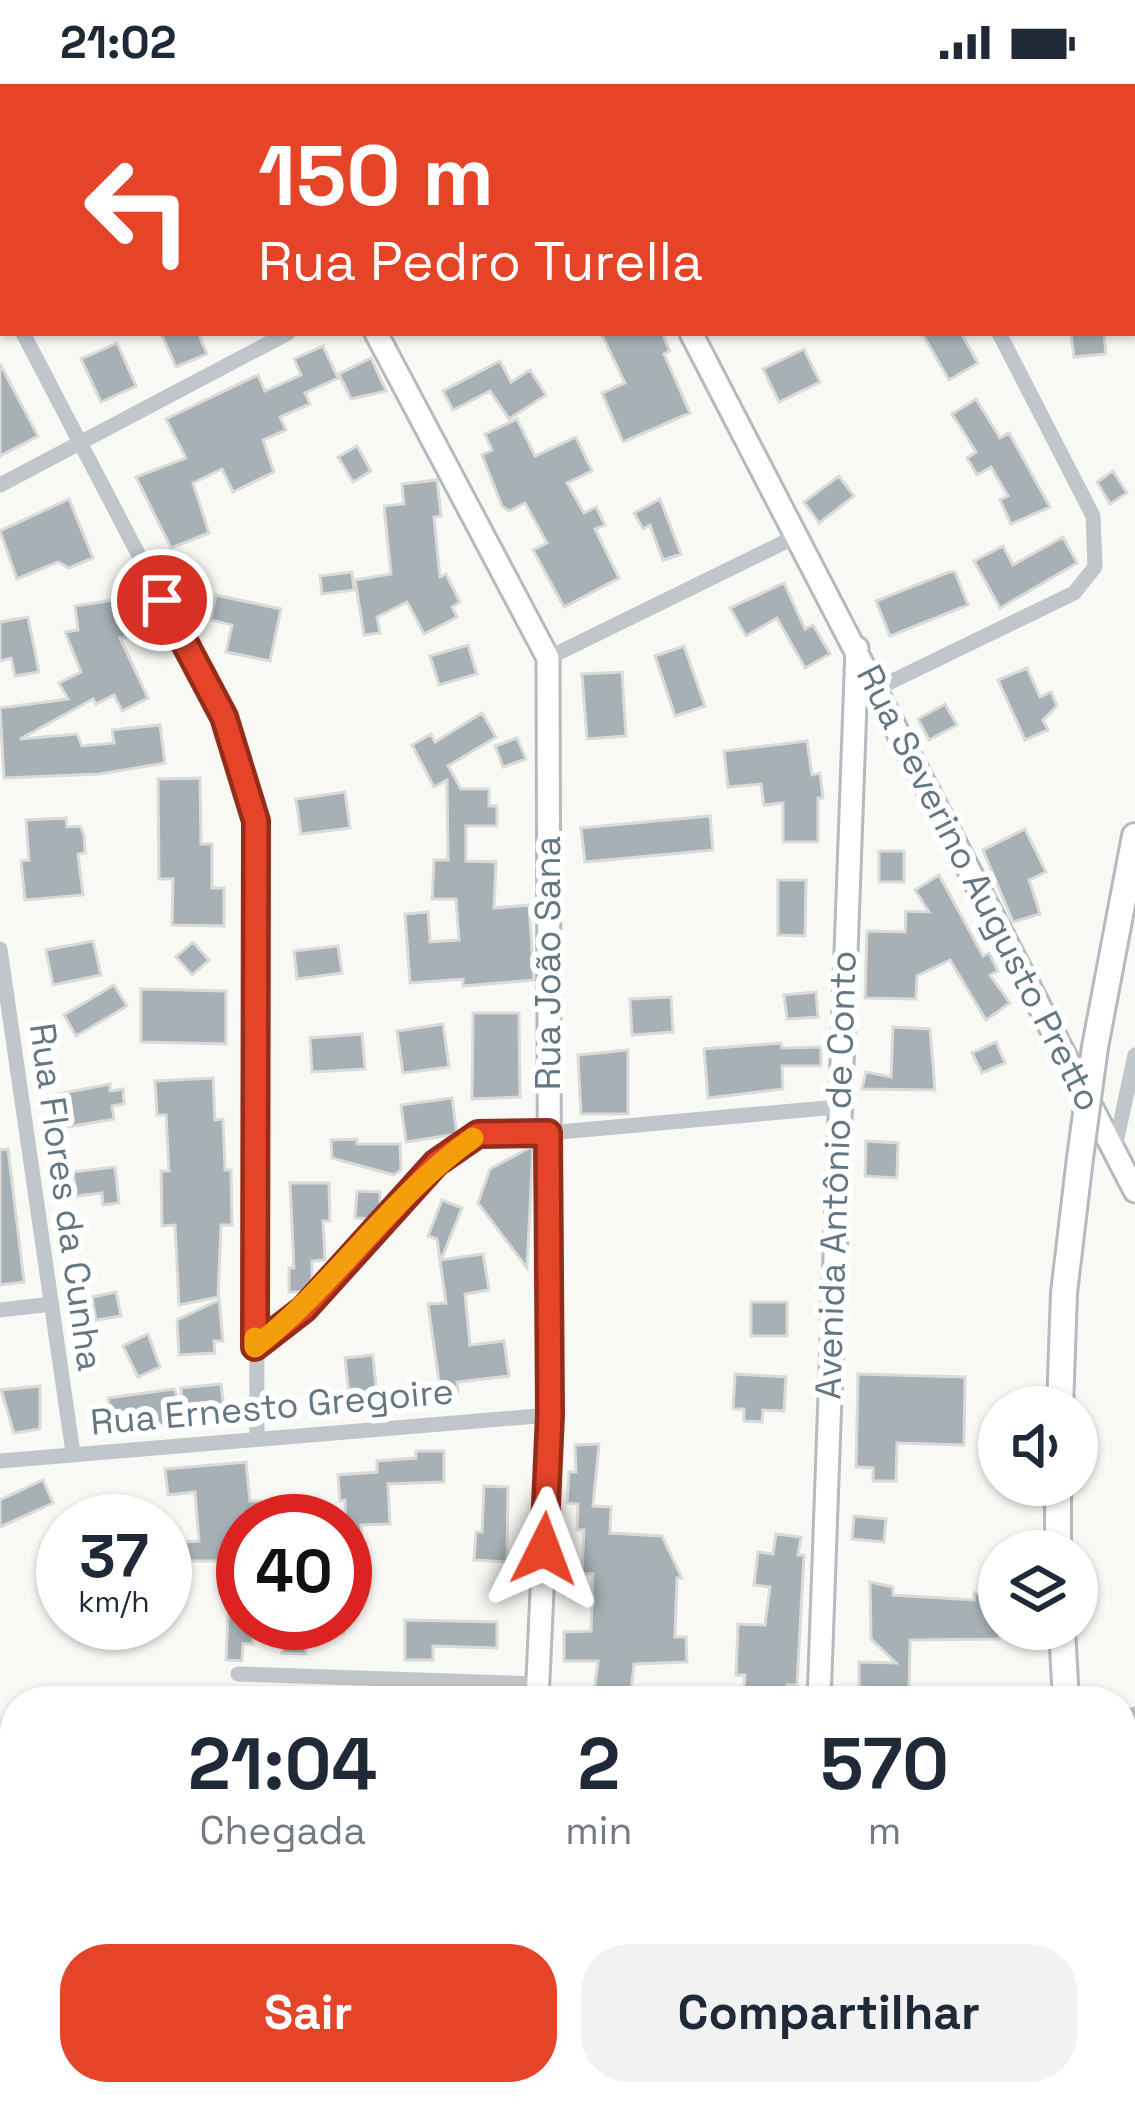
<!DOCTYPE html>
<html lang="pt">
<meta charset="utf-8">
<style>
:root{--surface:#fff;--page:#f2f2f3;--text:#1f2937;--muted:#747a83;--accent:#e54428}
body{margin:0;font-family:"Space Grotesk",sans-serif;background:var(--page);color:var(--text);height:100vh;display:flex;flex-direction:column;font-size:45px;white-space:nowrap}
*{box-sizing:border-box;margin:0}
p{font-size:39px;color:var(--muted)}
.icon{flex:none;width:66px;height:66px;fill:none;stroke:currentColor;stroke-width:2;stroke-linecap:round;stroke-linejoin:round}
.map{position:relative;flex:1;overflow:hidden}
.sheet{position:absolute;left:0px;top:1602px;width:1137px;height:420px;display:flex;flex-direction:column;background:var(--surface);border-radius:48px 48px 0 0;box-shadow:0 3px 9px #0004}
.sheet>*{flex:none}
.guide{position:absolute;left:0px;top:0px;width:1137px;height:252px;box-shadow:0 3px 9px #0004;background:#e54428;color:#fff;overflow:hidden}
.controls{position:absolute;left:978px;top:1302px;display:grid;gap:24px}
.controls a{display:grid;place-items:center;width:120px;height:120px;border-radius:50%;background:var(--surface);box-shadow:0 3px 9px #0004;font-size:60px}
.speed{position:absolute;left:36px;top:1410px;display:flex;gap:24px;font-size:60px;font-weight:700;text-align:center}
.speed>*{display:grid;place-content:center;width:156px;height:156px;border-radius:50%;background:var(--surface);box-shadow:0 3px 9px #0004;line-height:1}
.speed small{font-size:30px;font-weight:400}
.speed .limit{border:18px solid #d22;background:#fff;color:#111}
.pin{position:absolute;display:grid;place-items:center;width:102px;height:102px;color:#fff;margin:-51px;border:6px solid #fff;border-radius:50%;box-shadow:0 3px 12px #0007}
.me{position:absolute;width:132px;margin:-66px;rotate:3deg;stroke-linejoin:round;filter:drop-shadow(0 0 9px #0008)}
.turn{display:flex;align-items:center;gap:42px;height:252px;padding:0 60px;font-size:54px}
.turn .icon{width:156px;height:156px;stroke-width:2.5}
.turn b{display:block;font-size:84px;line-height:102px}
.eta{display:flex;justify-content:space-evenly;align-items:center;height:204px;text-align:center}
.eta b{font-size:72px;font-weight:800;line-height:84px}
.cta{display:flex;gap:24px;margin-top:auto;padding:24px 60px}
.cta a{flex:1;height:138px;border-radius:48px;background:var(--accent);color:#fff;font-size:48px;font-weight:800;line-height:138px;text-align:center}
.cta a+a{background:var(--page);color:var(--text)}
.status{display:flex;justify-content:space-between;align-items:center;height:84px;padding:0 60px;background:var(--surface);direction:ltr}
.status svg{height:33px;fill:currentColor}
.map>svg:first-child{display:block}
</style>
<div class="status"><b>21:02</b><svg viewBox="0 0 49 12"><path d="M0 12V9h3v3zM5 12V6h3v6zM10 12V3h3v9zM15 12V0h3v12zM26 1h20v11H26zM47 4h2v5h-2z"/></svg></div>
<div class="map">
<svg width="1135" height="2022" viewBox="0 0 1135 2022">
<rect width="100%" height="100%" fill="#f8f8f5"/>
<path fill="#d8ddd4" d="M15 1969V2007H496L495 2022H0V1970Z"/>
<path fill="#a6b0b5" stroke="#dadad8" stroke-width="3" d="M161 249H198L207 270 176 283Z
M601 249H662L670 267 664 270 690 329 623 358 602 309 625 299Z
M922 249H961L978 279 949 296Z
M1104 249 1106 270 1074 273 1071 250Z
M117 259 136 302 101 318 81 275Z
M323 262 338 294 305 309 310 320 280 333 286 346 263 356 274 388 233 408 222 385 193 399 209 449 171 464 136 393 186 374 166 335 258 291 265 307 301 291 294 275Z
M804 265 820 298 779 318 763 285Z
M371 274 386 307 351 315 339 290Z
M500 277 511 298 530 286 546 311 509 335 490 307 453 326 443 307Z
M0 280 38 352 0 372Z
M976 315 1000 354 1009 349 1050 423 1011 440 1000 416 1008 412 991 383 977 391 967 374 976 368 952 330Z
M517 335 535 372 576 353 592 387 567 399 584 429 596 423 605 441 595 445 619 494 564 523 533 466 547 459 525 419 509 427 502 422 482 371 492 366 485 350Z
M357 362 371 387 353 398 338 373Z
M1113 387 1127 409 1110 420 1097 398Z
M839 392 854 412 819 439 804 418Z
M437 396 441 432 434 433 440 493 446 490 460 518 452 523 457 533 424 550 407 518 377 533 380 549 364 551 355 496 391 490 384 422 404 420 402 400Z
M69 415 93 474 69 484 58 478 17 495 0 447Z
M660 415 681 470 663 476 650 441 643 445 634 429Z
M1063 453 1077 479 1000 524 974 477 1003 462 1013 481Z
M352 488 354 506 322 510 320 492Z
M949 488H955L968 521 890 552 876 517Z
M784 499 805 545 813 541 830 570 805 584 777 534 746 552 730 524Z
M216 511 281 525 270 577 226 568 232 541 211 536Z
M120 515 126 554H120L148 614 122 627 114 611 96 620 93 615 20 655 77 650 82 662 114 659 112 646 160 641 165 679 100 690 4 694 0 624 68 615 59 599 81 588 65 548 78 546 75 522Z
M28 533 39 588 15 592 11 574 0 577V538Z
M468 561 477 590 439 601 430 572Z
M684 562 705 622 675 632 655 572Z
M1027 584 1040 613 1051 608 1057 622 1043 636 1048 646 1025 656 998 596Z
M622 588 626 652 587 655 582 590Z
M945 620 957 641 929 656 918 635Z
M482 629 496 653 448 682 461 705H489V722H497V742H466V777L496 778 494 824 529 821 534 896 463 902V895L410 899 405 830 428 828 430 858 459 856 456 815H432L434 776H448L447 696 434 703 412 661 431 650 435 658Z
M517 654 526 675 503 683 495 662Z
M807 657 812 691 820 689 823 714H818V758H783V719L764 721 761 700 728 703 724 667Z
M200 694 201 760H212V804H224V842L172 841 173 795H159L158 695Z
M345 708 350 744 301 750 296 715Z
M710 732 713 766 585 778 581 744Z
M66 734 67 743 80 742 84 751 85 769 78 770 83 811 25 816 21 777 29 776 26 736Z
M1025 745 1046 788 1029 796 1040 830 1013 838 983 766Z
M879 767H904V798H879Z
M939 791 983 872 989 869 998 887 990 891 1010 919 986 936 950 876 917 892 916 915 865 914 867 847 905 848 906 827 929 828 915 806Z
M778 796H806L805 852 778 851Z
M93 857 101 891 53 901 46 866Z
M193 858 209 876 192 891 176 873Z
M338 862 342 889 297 895 294 867Z
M114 901 127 922 76 952 64 931Z
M141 905 226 907V960L141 958Z
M816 908 818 933 787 935 784 911Z
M671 913 673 948 632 951 630 915Z
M473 929H519L520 1013 472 1015Z
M443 940 449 983 403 989 397 947Z
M893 943 930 945 935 1006 862 1005 866 988 891 993Z
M362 950 365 985 312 988 310 954Z
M996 958 1005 979 982 989 972 969Z
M781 959 782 964 821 963V982H782L783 1005 708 1014 704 965Z
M628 966V1030H581L578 971Z
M213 994 215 1036 223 1035 225 1086H231L232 1141H221L218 1213 179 1221 175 1141 162 1142 161 1087H169L166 1031H157L155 997Z
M110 1000V1007L123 1005 124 1020 112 1022 114 1035 62 1044 58 1010Z
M452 1014 457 1050 406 1058 401 1021Z
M357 1055V1060H400L401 1086 394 1091 332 1074 331 1056Z
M866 1057 898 1059 897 1094 865 1092Z
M533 1062 527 1184 478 1119 490 1085Z
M8 1065 24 1198 0 1201V1066Z
M115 1083 119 1119 103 1121 102 1109 76 1112 73 1088Z
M290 1099H329L330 1137H323L325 1176 312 1177V1198L303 1208H289V1184H294Z
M357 1107 380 1108V1123L369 1135 355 1134Z
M442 1116 462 1124 441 1176 483 1170 489 1206 465 1210 470 1261 504 1257 509 1292 457 1298 458 1308 441 1311 428 1220 446 1219 437 1155 428 1152Z
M116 1208 121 1232 96 1236 92 1213Z
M219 1216 223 1257H214L215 1269 179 1271 177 1236Z
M751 1218H787V1252H751Z
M148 1250 160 1283 138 1293 123 1262Z
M373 1271 377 1315 350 1318 345 1274Z
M735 1290 786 1293 784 1327 763 1326 762 1338 744 1337V1325H733Z
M858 1290 965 1293 964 1361 897 1359 896 1397H873V1384L856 1383Z
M221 1300 225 1332 112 1349 108 1314 174 1305 182 1323 181 1304Z
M40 1302V1345L14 1349 1 1306Z
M599 1360 593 1422 611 1423 610 1449 662 1452 682 1494H677L675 1553H686L687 1578 634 1580 630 1617 593 1616 598 1577H564V1548L591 1547 593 1490 582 1489 584 1446H577L578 1420 567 1419 569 1388H576L575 1361Z
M416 1367H444V1398L388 1400 390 1440 361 1441 363 1463 345 1464V1416L340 1417 338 1391 377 1388V1377L416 1374Z
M246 1378 250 1417H260V1437H243L240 1443 242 1477H184L183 1458 199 1457 195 1408 168 1411 165 1385Z
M43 1396 53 1419 0 1443V1416Z
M484 1402 508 1403 507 1478 474 1476 476 1448H482Z
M854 1432 886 1435 884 1458 852 1455Z
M776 1450 801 1453 798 1471H804L797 1601H787V1617H743L745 1591H736L738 1540 765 1541 770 1503 754 1501 758 1468 773 1470Z
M870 1498 893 1503V1511L974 1516V1509L999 1508V1555L910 1556 909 1606 883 1612V1604L859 1603V1578L896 1579 871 1555Z
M228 1530H243V1539H253V1560H243L242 1577 226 1576Z
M405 1536 497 1538V1564L433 1562V1576H405Z
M283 1539H344V1549L306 1553V1570L282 1569Z
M854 2007H1010L986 2022H835Z"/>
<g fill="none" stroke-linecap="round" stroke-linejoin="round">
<defs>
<path id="secondary" d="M248 0 249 3
M561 0 563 3
M376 249 548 574 550 1331 537 1617
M691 249 1135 1107
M819 1617 857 564
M523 2022V2007
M808 2022V2007"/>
<path id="primary" d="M1095 963 1135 752
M1060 1323 1064 1209 1080 1074
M1058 1467V1401
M1062 1545 1066 1617
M1079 2007 1080 2022"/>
</defs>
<use href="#secondary" stroke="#b4babe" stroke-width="27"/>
<use href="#primary" stroke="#b5babe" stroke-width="30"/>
<path stroke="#c1c6ca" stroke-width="15" d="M872 0 874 3
M291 3 296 0
M778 3 784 0
M0 147 3 146
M0 205 3 211
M23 249 223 633 256 737 257 1352
M0 401 288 249
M548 574 797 452
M876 605 1074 509 1095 483 1093 432 999 249
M0 865 73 1369
M1114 1068 1135 971
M0 1226 52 1220
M255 1263 304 1225 436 1079 478 1050 548 1049 838 1023
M0 1377 550 1331
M238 1590 538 1600
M1122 1652 1135 1630
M1118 2022 1135 2010"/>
<use href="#secondary" stroke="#fff" stroke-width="21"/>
<use href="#primary" stroke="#fff" stroke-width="24"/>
<defs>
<path id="primary-bridge" d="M1080 1074 1095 963"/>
</defs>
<use href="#primary-bridge" stroke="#b5babe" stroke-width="30" stroke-linecap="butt"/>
<use href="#primary-bridge" stroke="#fff" stroke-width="24"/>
</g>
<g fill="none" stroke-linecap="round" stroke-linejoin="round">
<defs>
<path id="route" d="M162 516 224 633 256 737 255 1263 304 1225 436 1079 478 1050 548 1049 550 1331 544 1465"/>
</defs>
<use href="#route" stroke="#952c1a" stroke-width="30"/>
<use href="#route" stroke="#e54428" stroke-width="21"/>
<path stroke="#f59e0b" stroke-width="21" d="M255 1254V1263C335 1201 391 1112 473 1054"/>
</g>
<g text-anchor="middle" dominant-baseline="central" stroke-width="12" stroke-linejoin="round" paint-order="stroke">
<g font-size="36" fill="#637681" stroke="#fff">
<text transform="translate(979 804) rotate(63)">Rua Severino Augusto Pretto</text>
<text transform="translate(548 879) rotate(-90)">Rua João Sana</text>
<text transform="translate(836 1091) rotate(-88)">Avenida Antônio de Conto</text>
<text transform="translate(66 1113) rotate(82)">Rua Flores da Cunha</text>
<text transform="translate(272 1323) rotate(-5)">Rua Ernesto Gregoire</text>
</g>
</g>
</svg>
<div class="controls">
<a><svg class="icon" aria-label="sound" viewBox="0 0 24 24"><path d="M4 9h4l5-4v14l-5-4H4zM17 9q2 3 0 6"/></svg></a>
<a><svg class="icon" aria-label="layers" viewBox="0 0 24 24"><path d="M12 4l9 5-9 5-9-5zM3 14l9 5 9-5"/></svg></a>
</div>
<div class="speed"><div>37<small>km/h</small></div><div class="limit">40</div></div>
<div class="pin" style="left:162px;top:516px;background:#d93025"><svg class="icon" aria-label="arrive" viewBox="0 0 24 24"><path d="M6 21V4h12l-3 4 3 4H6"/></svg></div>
<svg class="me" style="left:544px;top:1465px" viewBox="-20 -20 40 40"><path d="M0-17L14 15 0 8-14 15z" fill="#e54428" stroke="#fff" stroke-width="4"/></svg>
<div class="guide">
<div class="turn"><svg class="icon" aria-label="left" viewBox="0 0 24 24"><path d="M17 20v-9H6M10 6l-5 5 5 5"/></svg><div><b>150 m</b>Rua Pedro Turella</div></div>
</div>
<section class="sheet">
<div class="eta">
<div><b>21:04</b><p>Chegada</p></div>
<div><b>2</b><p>min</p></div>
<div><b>570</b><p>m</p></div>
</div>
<div class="cta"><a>Sair</a><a>Compartilhar</a></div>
</section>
</div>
